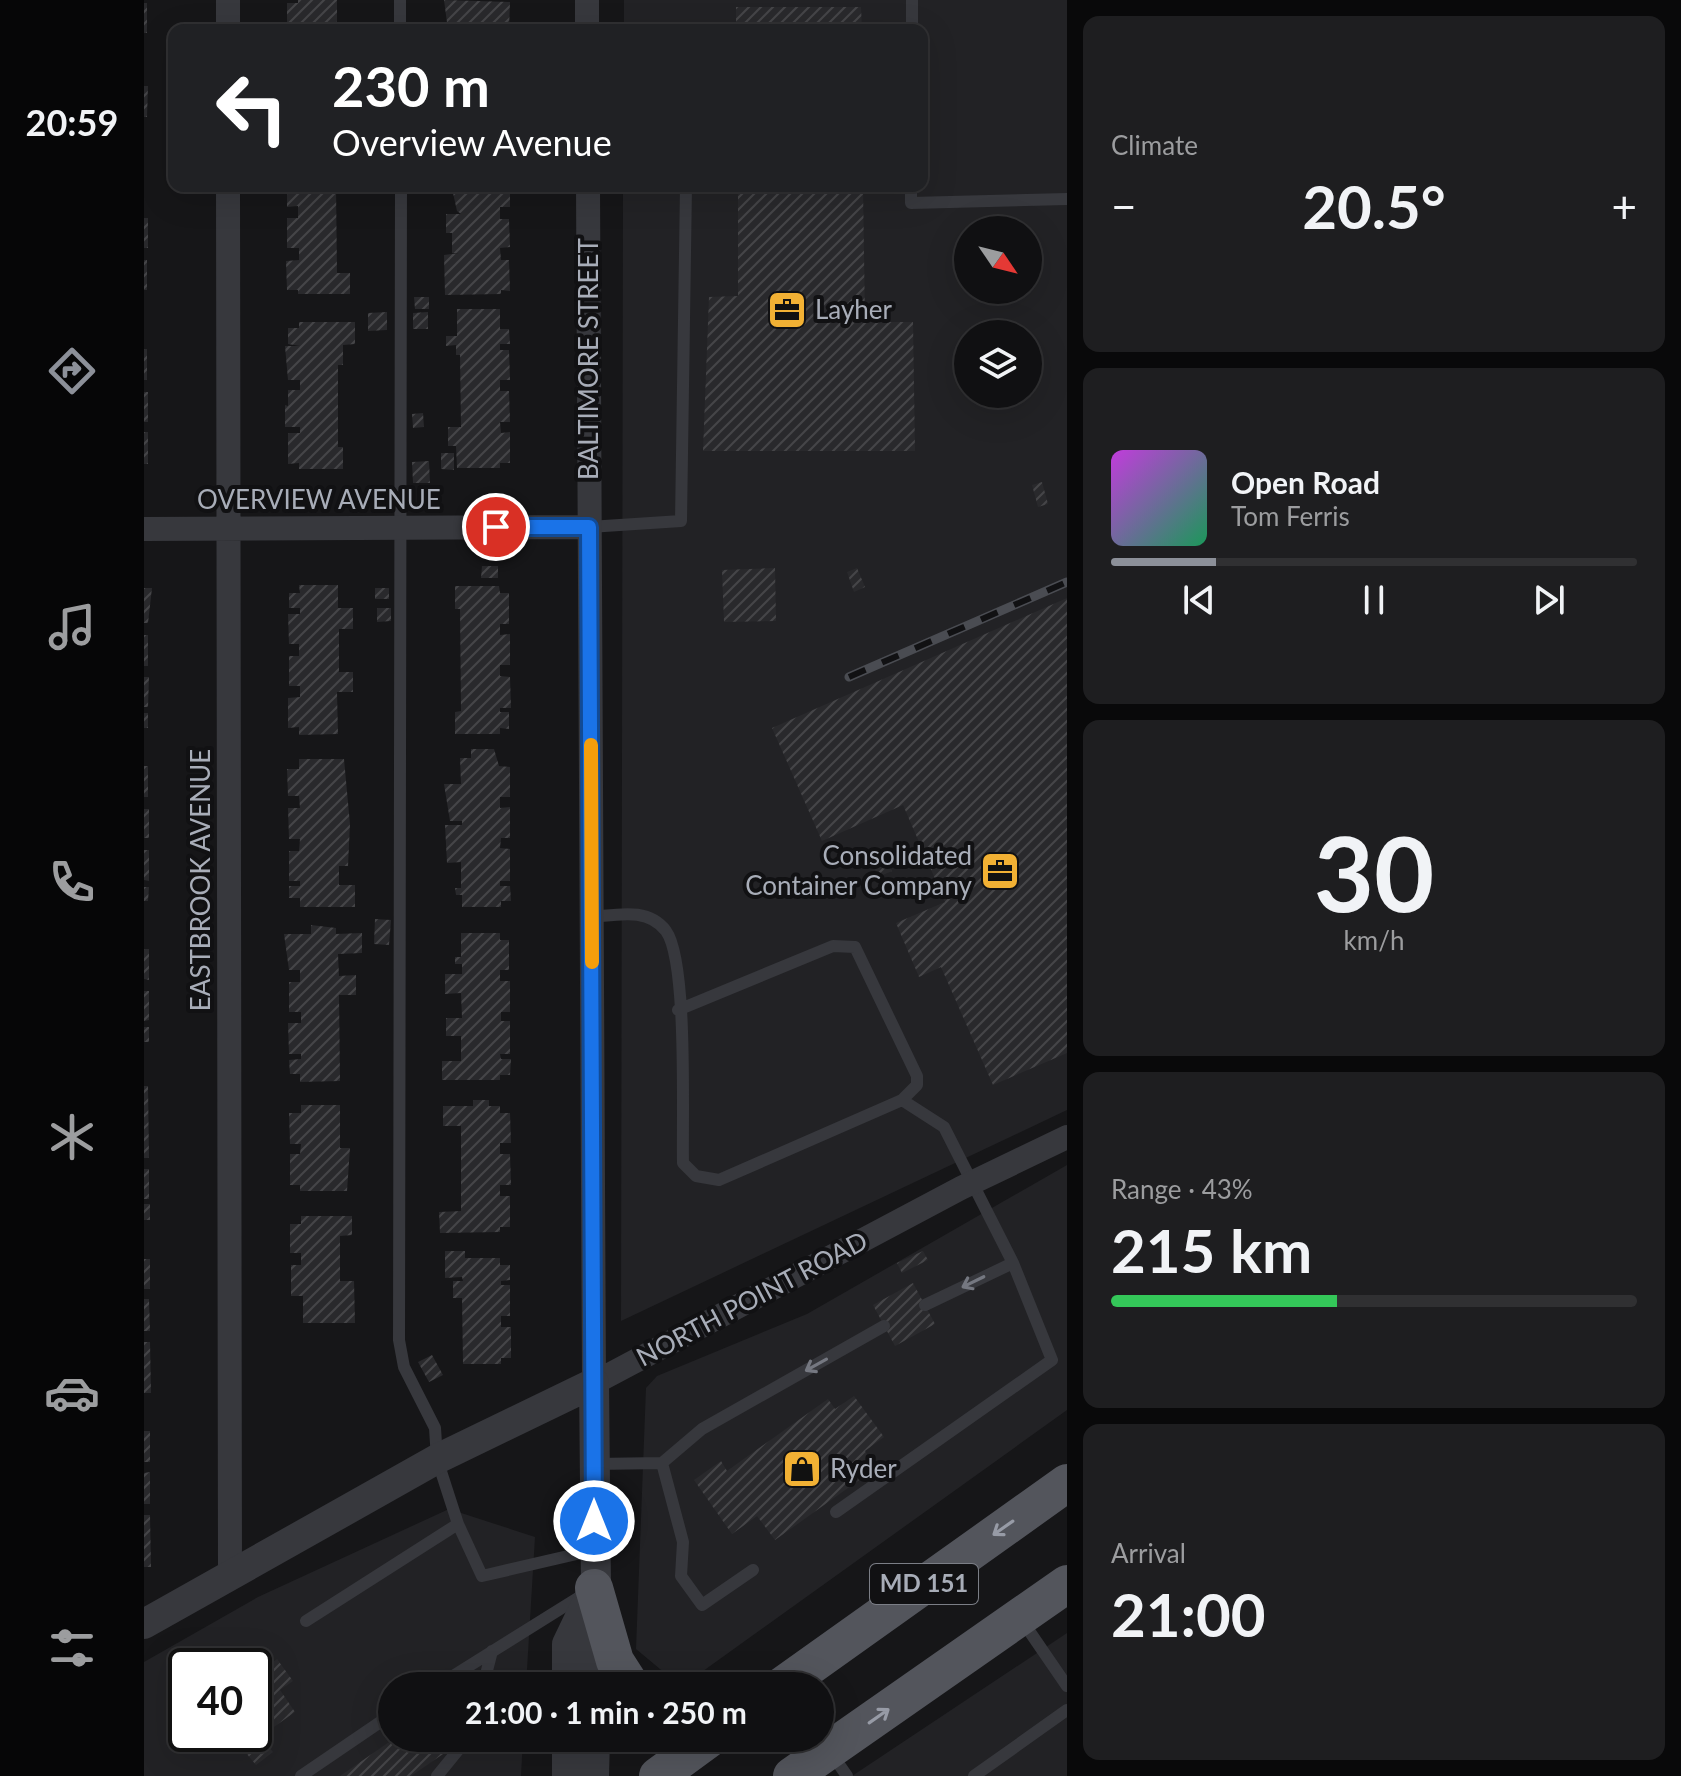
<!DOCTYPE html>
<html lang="en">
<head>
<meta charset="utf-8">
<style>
	:root { --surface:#101012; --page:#1e1e20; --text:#f1f3f6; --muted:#9c9d9f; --line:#303032; --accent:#8c9099 }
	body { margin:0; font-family:Lato,sans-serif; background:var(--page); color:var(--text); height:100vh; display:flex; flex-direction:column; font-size:30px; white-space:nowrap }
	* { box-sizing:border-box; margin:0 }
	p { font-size:26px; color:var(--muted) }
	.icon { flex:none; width:44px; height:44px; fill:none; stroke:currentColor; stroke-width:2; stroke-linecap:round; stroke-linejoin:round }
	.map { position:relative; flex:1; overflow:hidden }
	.side { display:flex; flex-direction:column; gap:16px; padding:16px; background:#09090a; width:614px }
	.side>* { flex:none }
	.guide { position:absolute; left:24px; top:24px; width:760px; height:168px; border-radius:16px; box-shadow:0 8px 32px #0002,0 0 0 2px var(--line); background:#202124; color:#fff; overflow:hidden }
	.needle { width:52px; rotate:125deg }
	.controls { position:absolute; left:810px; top:216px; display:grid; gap:16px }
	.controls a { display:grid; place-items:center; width:88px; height:88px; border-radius:50%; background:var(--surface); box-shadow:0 8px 32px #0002,0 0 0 2px var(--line); font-size:40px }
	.speed { position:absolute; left:24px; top:1648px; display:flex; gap:16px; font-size:40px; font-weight:700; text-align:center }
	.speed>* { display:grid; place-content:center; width:104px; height:104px; border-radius:50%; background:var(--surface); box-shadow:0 8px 32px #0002,0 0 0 2px var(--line); line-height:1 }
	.speed .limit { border:4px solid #111; border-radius:12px; background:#fff; color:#111 }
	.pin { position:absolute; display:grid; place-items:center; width:68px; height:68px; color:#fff; margin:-34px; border:4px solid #fff; border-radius:50%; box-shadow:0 2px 8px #0007 }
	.me { position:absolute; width:88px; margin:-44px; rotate:0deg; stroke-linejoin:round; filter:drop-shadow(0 0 6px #0008) }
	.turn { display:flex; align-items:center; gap:28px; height:168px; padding:0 32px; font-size:36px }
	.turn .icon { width:104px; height:104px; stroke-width:2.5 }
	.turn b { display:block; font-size:56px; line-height:68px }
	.big { font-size:60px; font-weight:700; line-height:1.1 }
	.side .card { flex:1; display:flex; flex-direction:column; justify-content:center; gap:12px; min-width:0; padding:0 28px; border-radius:16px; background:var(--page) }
	.side .dial { align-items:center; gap:0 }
	.dial b { font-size:104px; line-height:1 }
	.song { display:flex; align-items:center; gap:24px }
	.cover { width:96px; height:96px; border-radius:12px; background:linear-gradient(135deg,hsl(290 70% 55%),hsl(150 70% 35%)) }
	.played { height:8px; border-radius:4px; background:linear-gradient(90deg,var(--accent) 20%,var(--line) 20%) }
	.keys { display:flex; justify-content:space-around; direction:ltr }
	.heat { display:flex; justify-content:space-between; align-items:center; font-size:44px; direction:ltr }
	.charge { height:12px; border-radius:6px; background:linear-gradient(90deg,#34c759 43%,var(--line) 0) }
	.trip { position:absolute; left:234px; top:1672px; width:456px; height:80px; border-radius:40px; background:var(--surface); box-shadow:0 8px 32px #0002,0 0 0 2px var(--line); font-weight:700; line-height:80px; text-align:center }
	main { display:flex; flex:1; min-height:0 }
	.tab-bar { display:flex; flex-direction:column; width:144px; justify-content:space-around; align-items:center; background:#060607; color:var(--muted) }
	.tab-bar .icon { width:56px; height:56px }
	.tab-bar .on { color:var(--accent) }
	.tab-bar b { font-size:36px; color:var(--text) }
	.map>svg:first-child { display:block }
	.built { fill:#222225; fill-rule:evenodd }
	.building { fill:url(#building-hatch) }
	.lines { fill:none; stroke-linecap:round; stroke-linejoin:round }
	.service { stroke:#37383d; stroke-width:12 }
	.minor { stroke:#37383d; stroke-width:24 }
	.tertiary { stroke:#37383d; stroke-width:30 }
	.primary { stroke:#53555c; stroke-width:38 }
	.rail-casing { stroke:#4a4c52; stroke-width:9 }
	.rail { stroke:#111113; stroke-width:6; stroke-dasharray:18; stroke-linecap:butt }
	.oneway { stroke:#757881 }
	.oneway2 { stroke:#979ba6 }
	.route-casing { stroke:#114b97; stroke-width:20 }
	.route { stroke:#1a73e8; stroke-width:14 }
	.slow { stroke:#f59e0b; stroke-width:14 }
	.labels { text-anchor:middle; stroke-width:8; stroke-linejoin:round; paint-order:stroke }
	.shield { fill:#111113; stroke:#7b7e86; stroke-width:2 }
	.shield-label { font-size:24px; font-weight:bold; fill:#a8adb8 }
	.poi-label { font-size:26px; fill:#a8adb8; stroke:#111113; text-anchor:start }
	.street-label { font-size:26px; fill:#a8adb8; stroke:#111113 }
</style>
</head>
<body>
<main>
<nav class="tab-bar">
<b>20:59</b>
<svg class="icon on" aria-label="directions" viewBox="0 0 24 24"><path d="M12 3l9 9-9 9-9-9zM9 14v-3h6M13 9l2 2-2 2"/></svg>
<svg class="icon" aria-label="music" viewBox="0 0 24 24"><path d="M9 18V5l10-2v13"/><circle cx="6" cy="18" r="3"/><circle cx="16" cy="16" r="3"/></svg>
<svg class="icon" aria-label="phone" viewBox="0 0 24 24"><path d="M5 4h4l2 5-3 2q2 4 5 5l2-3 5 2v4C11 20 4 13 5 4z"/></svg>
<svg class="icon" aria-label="climate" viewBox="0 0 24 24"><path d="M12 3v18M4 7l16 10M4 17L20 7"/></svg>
<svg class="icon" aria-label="car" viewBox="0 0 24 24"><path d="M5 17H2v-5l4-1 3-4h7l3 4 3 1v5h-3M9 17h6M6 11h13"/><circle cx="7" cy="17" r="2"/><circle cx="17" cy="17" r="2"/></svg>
<svg class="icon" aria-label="filters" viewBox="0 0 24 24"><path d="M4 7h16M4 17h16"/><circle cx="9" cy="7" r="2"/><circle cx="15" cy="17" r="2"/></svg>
</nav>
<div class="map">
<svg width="923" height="1776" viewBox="0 0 923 1776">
	<defs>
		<pattern id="building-hatch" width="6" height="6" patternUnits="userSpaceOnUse" patternTransform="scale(2)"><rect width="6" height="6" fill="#29292c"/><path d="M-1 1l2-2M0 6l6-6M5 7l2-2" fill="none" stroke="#454548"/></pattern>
	</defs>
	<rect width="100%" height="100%" fill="#161618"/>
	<path class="built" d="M480,0H923V1110L477,1321L479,186H778V30H480ZM824,230H884V290H824ZM824,334H884V394H824Z
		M923,1165V1410L548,1679L522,1674L492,1649L502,1388L513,1376L663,1314Z
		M305,1509L391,1537L382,1686H248V1738H379L377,1776H0V1662L114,1597ZM42,1666H110V1734H42Z
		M923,1633V1776H708Z"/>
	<path class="building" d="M154,0H193V30H143V3H154Z
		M300,0L366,2L365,30H304Z
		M0,3H3V33H0Z
		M592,7H717L718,30H592Z
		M219,23H234V30H219Z
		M0,86H4L3,117H0Z
		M143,186H192L193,273H206V294H154V290H143L142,261L155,260V248H143V218H154V206L143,207Z
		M317,186H366V207H356V219H365L366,247L356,248L357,260H365L366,291L357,290V294L301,295L300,255L315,253H308V233H302V214H317L313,211L309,193H317Z
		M594,186H719L721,322H769L771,451H559L565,297L594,296Z
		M0,218H4V248H0Z
		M0,260H3V290H0Z
		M270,297H285V309H271Z
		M313,309H356V329H365L366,344H356V350H365L366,380H356V391H365L366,422H356L357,433L366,432V463H356V468H313L312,446H304V427H317L316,355H312V345L302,346V336H313Z
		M243,312V330L224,331V313Z
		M284,312V329H269V313Z
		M155,322H211V344L199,345V365H194V447H199V469H155V463L144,464V433H156V427H141V405L144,406V390H156V380H144L141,346H156L144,344V328H155Z
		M0,349H3V380H0Z
		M0,392H4V422H0Z
		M279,413L280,427L269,428L268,414Z
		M0,432H4V464H0Z
		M297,453H310V470L297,469Z
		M285,461L286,483H269L268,462Z
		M898,482L904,504L894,507L888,485Z
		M338,566H354V578H337Z
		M631,568L632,621L580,622L578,570Z
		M713,568L721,587L710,592L703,572Z
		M155,585H194V608H209V629H195V672H209V692H193L194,734L155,735V727L144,728V698L156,697V686H145V656H155V644H145L144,614H156V608H145V593H156Z
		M311,586H355L356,593H365V624H356V635L366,634V665H356V676L366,677L367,708H356V712H365V729L356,728V734H311V712L317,711L316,609H311Z
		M0,588H8L4,623H0Z
		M231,588H245V599H231Z
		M923,598V1053L849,1085L797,967L775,977L752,923L801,902L759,805L678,841L628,728Z
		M233,608H247V621L233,622Z
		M0,635H4V666H0Z
		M0,677H5L4,707H0Z
		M0,713H4V728H0Z
		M327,749H350L355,766L366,767V797H356V808L366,807V838H357L356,848L366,849V881H356V886H366L367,901H357V907H318V895H312L311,888H317V862L303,863L301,825H318V821H306L300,784H317L316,758H327Z
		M155,759H200L206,824L204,866H195V885H211V907H156V898H145V886H156V881H145V851H155L156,839H145L144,808H156L155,796H144L143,769H155Z
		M0,766H4V797H0Z
		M0,809H5V838H0Z
		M0,850H5V881L0,880Z
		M742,858L748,871L734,877L729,864Z
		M0,887H5L4,901H0Z
		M231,919L247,920L245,945L230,944Z
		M167,925L192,928V934L218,933V953L194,954L195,976L212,975V995H195L196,1081L156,1082V1074H146L145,1060L157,1059V1054H145L144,1023H157V1012H145V982H156V970H145L140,934H167Z
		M317,933H356V940H365V970H356V981H366V1012H357V1021H366V1054H356L357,1059H367L366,1075H356V1080H298V1061H317V1036H302V1018H318L317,993L301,994V974H318V964H311V957H317Z
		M0,949H5V980L0,979Z
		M0,991H5V1020L0,1021Z
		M0,1027H5V1042H0Z
		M0,1086H4L5,1158H0Z
		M329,1100H345V1106H356V1113H366L367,1143H356V1154H366L367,1185H356V1196H366V1227H356V1232L296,1233L295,1212L317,1211V1126H299V1106H329Z
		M157,1105H196V1148H206L203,1191H156V1185H146V1154H156L157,1144H146L145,1113H157Z
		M0,1169H5V1199H0Z
		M0,1204H6V1220H0Z
		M157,1216H208V1235L196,1236V1281H210L211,1323H159V1296H147V1265H157V1253H146V1224H157Z
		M301,1251H321V1258H356V1265H366V1280L357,1281V1285H366V1316H357V1327H367V1358H357V1364H319L318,1298H309V1281H319L318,1277L301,1278Z
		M779,1251L784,1260L758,1273L753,1263Z
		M0,1259H6V1289H0Z
		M769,1283L791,1324L751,1346L729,1305Z
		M0,1299H5L6,1331H0Z
		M0,1342H6L7,1393H0Z
		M288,1355L299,1375L285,1382L274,1362Z
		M710,1396L740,1437L721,1451L732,1468L631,1540L613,1516L588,1534L550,1480L577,1461L583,1471L684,1399L691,1409Z
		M0,1431H6V1462H0Z
		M6,1472V1504H0V1473Z
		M0,1515H6L7,1567H0Z
		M133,1659L149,1681L136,1690L151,1712L100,1748L94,1738L110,1734V1665L116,1661L121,1668Z
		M251,1738H292L302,1752L267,1776H196Z
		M119,1740L129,1752L112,1765L102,1753Z"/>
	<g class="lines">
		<path class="service" d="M256,0V30
			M768,30V0
			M257,186L255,1340L260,1367L291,1428L293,1459L314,1524L338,1576L450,1550
			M767,186V203L923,199
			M445,527L537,521L542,186
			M448,917C473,915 504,907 522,931C544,961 538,1119 539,1163L552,1176L575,1180L758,1100L800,1127L869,1263L781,1305
			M534,1010L689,946L711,947L773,1076V1085L758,1100
			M518,1463L539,1542L537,1576L558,1605L609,1570
			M451,1464L518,1463L558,1429L740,1326
			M692,1512L908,1360L869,1263
			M877,1619L923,1686
			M162,1621L314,1524
			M293,1686L437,1596
			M339,1686L348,1651
			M687,1753L703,1776
			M157,1776L248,1714
			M293,1776L324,1738
			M830,1776L923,1710"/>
		<path class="minor" d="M84,0V30
			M443,0V30
			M84,186L86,1574
			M444,186L450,1383L817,1188L923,1137
			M0,529L445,527"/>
		<path class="tertiary" d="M0,1624L293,1459L450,1383L453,1686
			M423,1686V1644L449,1590
			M423,1776V1738
			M450,1776L451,1738"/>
		<path class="primary" d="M450,1588L471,1661L487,1686
			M638,1686L923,1483
			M514,1776L566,1738
			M648,1776L923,1584"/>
		<g class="rail-casing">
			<path id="rail" d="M705,677L923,582"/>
		</g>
		<use href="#rail" class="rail"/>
	</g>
	<defs><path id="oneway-shaft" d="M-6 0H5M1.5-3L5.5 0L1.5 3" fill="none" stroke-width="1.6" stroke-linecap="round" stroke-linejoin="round" transform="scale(2)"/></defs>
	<g class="oneway">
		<use href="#oneway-shaft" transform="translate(829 1282) rotate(154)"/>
		<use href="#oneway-shaft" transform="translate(672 1365) rotate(151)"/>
	</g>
	<g class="oneway2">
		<use href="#oneway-shaft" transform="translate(859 1528) rotate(145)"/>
		<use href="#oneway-shaft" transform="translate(735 1716) rotate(-35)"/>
	</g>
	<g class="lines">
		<g class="route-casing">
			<path id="route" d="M352,527H445L450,1521"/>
		</g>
		<use href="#route" class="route"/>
		<path class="slow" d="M447,745L448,962"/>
	</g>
	<defs>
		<g id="office-square" transform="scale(2)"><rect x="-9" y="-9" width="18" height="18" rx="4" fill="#f2b134" stroke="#111113"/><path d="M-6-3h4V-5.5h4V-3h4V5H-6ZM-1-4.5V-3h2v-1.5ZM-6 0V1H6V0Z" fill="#111"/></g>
		<g id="shop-square" transform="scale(2)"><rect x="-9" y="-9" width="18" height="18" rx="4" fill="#f2b134" stroke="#111113"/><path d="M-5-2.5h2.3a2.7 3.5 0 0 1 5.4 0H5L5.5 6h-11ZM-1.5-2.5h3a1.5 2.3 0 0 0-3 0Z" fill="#111"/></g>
	</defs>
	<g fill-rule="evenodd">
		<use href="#office-square" x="643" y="310"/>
		<use href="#office-square" x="856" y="871"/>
		<use href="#shop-square" x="658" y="1469"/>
	</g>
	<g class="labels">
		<rect class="shield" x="726" y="1564" width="108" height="40" rx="6"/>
		<g class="shield-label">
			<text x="780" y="1592">MD 151</text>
		</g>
		<g class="poi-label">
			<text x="671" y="319">Layher</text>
			<text x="828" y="865" text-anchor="end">Consolidated<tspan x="828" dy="30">Container Company</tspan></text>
			<text x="686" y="1478">Ryder</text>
		</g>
		<g class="street-label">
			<text transform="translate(445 359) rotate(-90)" y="9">BALTIMORE STREET</text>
			<text x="175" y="509">OVERVIEW AVENUE</text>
			<text transform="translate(57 880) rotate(-90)" y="9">EASTBROOK AVENUE</text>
			<text transform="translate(608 1299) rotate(-28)" y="9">NORTH POINT ROAD</text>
		</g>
	</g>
</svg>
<div class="controls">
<a><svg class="needle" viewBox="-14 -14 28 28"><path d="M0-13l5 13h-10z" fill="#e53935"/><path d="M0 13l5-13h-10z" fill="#9c9d9f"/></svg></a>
<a><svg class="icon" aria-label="layers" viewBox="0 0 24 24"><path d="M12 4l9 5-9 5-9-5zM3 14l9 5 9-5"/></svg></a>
</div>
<div class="speed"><div class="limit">40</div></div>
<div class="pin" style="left:352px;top:527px;background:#d93025"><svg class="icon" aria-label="arrive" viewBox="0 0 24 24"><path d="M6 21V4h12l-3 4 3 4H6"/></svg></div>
<svg class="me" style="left:450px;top:1521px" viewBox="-20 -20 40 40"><circle r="17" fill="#1a73e8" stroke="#fff" stroke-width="3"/><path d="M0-11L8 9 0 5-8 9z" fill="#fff"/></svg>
<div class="trip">21:00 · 1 min · 250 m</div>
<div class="guide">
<div class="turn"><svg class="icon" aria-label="left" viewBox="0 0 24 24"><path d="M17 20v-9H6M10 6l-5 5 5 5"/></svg><div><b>230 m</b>Overview Avenue</div></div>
</div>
</div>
<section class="side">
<div class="card"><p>Climate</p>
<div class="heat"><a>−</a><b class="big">20.5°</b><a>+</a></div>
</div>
<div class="card">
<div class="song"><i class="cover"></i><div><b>Open Road</b><p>Tom Ferris</p></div></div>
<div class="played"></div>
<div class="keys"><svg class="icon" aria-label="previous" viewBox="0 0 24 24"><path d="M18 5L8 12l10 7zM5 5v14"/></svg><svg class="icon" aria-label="pause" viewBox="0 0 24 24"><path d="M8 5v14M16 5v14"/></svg><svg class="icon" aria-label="next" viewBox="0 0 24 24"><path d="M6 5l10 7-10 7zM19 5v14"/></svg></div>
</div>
<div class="card dial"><b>30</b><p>km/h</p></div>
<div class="card"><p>Range · 43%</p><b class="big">215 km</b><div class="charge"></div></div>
<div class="card"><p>Arrival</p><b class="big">21:00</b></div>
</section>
</main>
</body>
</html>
